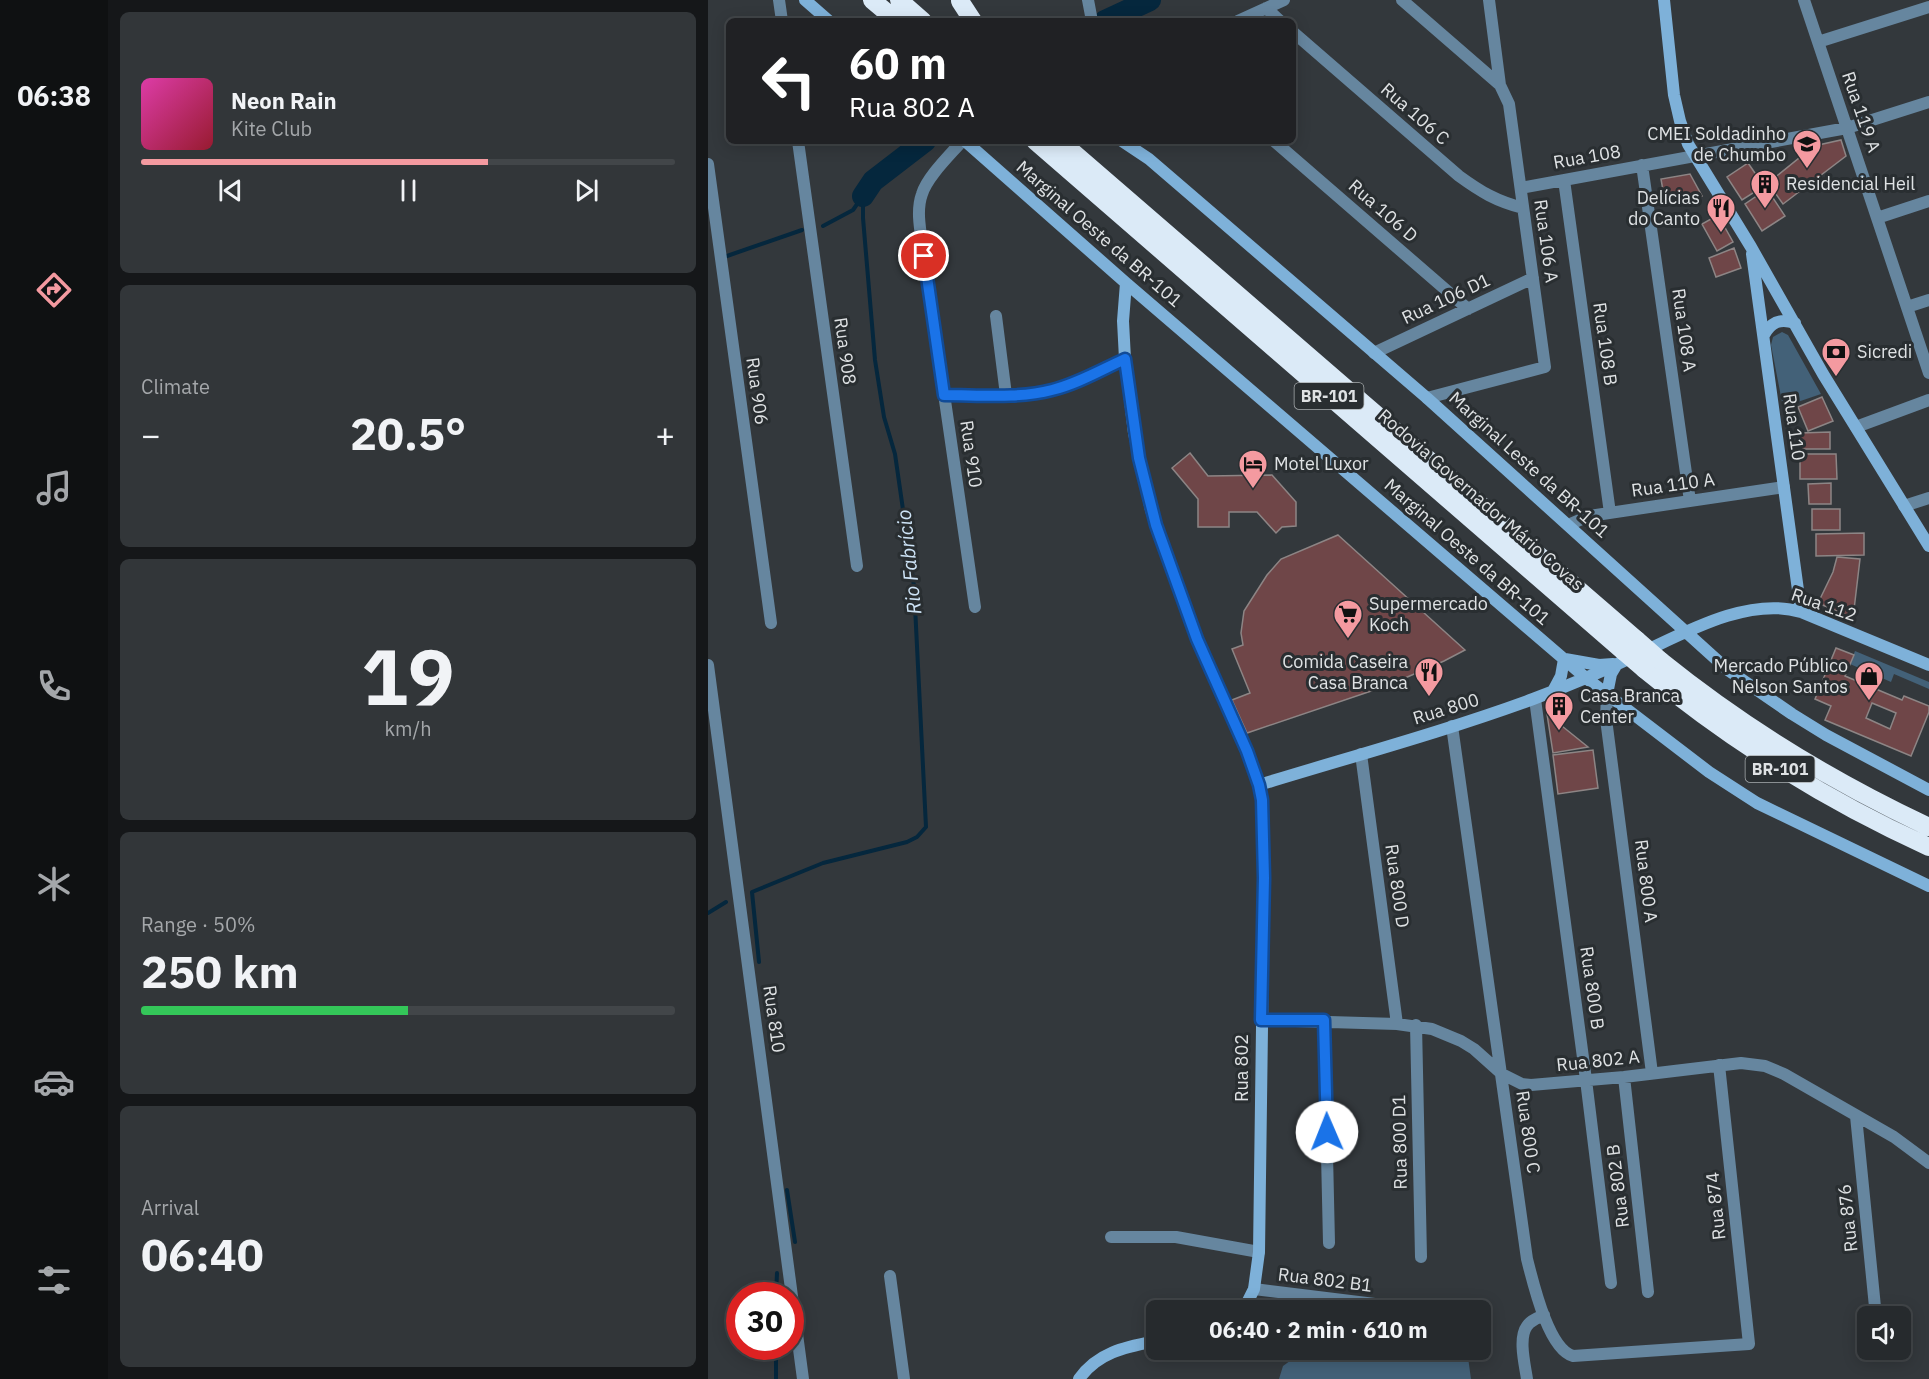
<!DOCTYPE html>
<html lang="en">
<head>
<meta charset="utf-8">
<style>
	:root { --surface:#262a2d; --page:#323639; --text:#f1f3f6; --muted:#a4a7aa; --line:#424649; --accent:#f49aa0 }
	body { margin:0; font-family:"IBM Plex Sans",sans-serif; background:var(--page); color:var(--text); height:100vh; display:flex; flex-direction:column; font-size:22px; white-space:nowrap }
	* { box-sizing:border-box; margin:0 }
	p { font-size:20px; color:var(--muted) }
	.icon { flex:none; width:33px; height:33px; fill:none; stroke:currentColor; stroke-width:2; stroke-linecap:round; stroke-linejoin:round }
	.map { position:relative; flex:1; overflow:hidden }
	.side { display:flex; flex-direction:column; gap:12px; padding:12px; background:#151719; width:600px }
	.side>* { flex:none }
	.guide { position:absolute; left:18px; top:18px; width:570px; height:126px; border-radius:9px; box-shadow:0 3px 15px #0003,0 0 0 2px var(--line); background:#202124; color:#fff; overflow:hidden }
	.controls { position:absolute; left:1149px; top:1306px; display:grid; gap:12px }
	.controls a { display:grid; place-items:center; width:54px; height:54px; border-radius:9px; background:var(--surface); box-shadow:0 3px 15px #0003,0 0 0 2px var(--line); font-size:30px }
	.speed { position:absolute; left:18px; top:1282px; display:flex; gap:12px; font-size:30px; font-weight:700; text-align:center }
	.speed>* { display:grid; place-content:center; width:78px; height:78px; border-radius:50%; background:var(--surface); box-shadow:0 3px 15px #0003,0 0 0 2px var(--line); line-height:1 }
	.speed .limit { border:9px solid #d22; background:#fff; color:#111 }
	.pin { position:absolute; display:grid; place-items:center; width:51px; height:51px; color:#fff; margin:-26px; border:3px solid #fff; border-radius:50%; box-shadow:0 2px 6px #0007 }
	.me { position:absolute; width:66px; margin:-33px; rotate:359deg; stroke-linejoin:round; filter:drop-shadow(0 0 4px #0008) }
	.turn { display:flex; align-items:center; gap:21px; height:126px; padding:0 24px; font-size:27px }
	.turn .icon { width:78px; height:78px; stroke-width:2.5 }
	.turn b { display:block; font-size:42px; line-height:51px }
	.big { font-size:45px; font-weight:700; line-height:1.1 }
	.side .widget { flex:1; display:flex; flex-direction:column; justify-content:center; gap:9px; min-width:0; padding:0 21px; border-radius:9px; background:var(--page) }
	.side .dial { align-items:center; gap:0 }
	.dial b { font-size:78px; line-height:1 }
	.song { display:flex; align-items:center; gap:18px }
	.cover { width:72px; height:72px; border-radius:9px; background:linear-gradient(135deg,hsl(320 70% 55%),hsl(350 70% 35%)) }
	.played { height:6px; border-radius:3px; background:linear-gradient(90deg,var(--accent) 65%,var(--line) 65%) }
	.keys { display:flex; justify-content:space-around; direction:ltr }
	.heat { display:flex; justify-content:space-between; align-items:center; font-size:33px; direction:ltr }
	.charge { height:9px; border-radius:4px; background:linear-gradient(90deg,#34c759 50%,var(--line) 0) }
	.trip { position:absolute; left:438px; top:1300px; width:345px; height:60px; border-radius:9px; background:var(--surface); box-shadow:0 3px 15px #0003,0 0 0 2px var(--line); font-weight:700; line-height:60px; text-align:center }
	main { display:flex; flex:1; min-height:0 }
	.menu { display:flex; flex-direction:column; width:108px; justify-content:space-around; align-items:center; background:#0f1112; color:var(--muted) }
	.menu .icon { width:42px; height:42px }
	.menu .active { color:var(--accent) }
	.menu b { font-size:27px; color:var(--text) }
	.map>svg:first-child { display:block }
	.green { fill:#436178 }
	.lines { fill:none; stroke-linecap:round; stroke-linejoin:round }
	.stream { stroke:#05273d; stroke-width:4 }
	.river { stroke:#05273d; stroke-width:22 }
	.building { fill:#6f4648; stroke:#8d8585; stroke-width:1.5; fill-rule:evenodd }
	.minor { stroke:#66869f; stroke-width:12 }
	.secondary { stroke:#7eb1d9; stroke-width:12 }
	.motorway { stroke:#dbeaf7; stroke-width:18 }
	.motorway-bridge { stroke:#dbeaf7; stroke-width:18 }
	.route-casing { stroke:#114b97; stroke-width:15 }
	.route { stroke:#1a73e8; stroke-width:10 }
	.labels { text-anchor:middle; stroke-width:6; stroke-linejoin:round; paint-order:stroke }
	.shield { fill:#292e31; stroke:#a8acae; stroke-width:1.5 }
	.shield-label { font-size:16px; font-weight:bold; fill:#dfe2e4 }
	.street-label { font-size:18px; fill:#dfe2e4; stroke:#292e31 }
	.poi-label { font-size:18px; fill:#dfe2e4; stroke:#292e31; text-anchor:start }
	.water-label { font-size:20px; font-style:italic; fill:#cee4f7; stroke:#292e31 }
</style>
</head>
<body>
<main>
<nav class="menu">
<b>06:38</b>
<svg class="icon active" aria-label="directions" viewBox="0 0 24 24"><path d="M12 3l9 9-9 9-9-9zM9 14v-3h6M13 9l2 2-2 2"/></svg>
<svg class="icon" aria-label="music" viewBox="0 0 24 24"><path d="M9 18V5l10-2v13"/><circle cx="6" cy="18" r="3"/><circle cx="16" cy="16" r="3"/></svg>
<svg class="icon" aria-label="phone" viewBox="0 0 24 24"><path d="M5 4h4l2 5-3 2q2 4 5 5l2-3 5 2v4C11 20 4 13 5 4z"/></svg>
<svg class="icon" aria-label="climate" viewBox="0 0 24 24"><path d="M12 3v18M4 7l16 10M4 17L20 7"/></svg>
<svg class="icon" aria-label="car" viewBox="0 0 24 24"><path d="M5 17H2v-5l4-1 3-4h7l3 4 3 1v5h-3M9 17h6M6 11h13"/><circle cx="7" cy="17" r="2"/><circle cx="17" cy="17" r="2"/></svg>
<svg class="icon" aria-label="filters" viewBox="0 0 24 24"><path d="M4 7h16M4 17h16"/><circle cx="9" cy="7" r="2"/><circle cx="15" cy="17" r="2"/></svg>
</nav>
<section class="side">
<div class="widget">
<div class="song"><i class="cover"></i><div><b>Neon Rain</b><p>Kite Club</p></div></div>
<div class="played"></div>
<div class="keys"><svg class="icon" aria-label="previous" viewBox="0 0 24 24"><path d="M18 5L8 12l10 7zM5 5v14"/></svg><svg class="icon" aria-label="pause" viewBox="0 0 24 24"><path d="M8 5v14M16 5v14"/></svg><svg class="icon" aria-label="next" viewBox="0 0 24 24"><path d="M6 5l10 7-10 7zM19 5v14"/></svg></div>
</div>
<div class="widget"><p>Climate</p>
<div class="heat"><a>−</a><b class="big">20.5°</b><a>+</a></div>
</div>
<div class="widget dial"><b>19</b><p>km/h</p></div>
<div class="widget"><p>Range · 50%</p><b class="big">250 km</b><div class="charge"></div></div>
<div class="widget"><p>Arrival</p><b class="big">06:40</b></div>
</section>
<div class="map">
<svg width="1221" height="1379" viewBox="0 0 1221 1379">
	<rect width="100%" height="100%" fill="#33383c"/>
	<path class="green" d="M1074,332L1080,335L1113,394L1075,407L1063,345L1065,337Z
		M1147,651L1221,682V689L1186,674L1183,682L1142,664Z
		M597,1350H759L763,1379H571L575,1366Z"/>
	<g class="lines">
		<path class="stream" d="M115,226L145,210L154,197
			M19,256L94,230
			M0,913L18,902
			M51,962L44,892L115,863L199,842L209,837L218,827L206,586L187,454L176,417L167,360L155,218V196
			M79,1190L87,1242
			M68,1296L69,1273
			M68,1379V1347"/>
		<path class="river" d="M397,21L442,0
			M155,196L165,181L217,141"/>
	</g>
	<path class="building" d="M1133,140L1138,156L1075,204L1060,183L1106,146Z
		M1040,163L1056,186L1034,200L1019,177Z
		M982,174L994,196L957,202L953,179Z
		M1059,189L1077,216L1054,231L1037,204Z
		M1010,215L1025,242L1009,251L994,224Z
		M1026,248L1033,268L1008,277L1001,258Z
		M1114,397L1125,421L1100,431L1090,407Z
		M1122,432V449H1093L1092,433Z
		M482,453L500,476L564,475L588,502V526L574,527L568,533L549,512H521V527H490V499L464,468Z
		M1092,454H1128L1129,479H1092Z
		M1123,483V504H1101L1100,484Z
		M1104,509H1132V530H1104Z
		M1156,533V555L1108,556V534Z
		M630,535L757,650L736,661L681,685L539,733L524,700L542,693L524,649L535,645L533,633L536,611L559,575L573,559Z
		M1129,557L1152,559L1145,618L1110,603L1125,572Z
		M1128,648L1146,655L1137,676L1194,700L1196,696L1221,706V712L1203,756L1117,720L1123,706L1107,699ZM1164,703L1188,713L1182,729L1158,718Z
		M839,714L880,747L845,753Z
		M885,750L890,788L850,794L845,755Z"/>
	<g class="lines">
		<path class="minor" d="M71,0L74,21
			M380,0L384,21
			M694,0L792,85
			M1096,0L1221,373
			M558,8L572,21
			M530,21L576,0
			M585,32L751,176C773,192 788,201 815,208
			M1110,42L1221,7
			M90,141L149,566
			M254,141C242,155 219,177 214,194C207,213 214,237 216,256L267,607
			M566,141L760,309
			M0,164L63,623
			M934,165L982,501
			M856,180L902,513
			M813,188L1139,128L1221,102
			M1169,218L1221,201
			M1199,307L1221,300
			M288,316L298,395
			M666,353L825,278
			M236,395C271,395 310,399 344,390C369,384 393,370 417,359
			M719,398L837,367L801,104L792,85L781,0
			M1148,427L1221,400
			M1196,506L1221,498
			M860,525L881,516L1076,487
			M0,665L95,1379
			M899,694L898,719L944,1073
			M827,699L878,1080L903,1283
			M744,726L819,1259C825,1282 840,1349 865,1356L1041,1344L1011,1065
			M653,754L689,1024
			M553,1020L689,1024L724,1029L753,1041L766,1049L794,1074L814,1084L823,1085L916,1077L1033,1063L1057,1066L1076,1074L1186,1137L1221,1163
			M616,1020L621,1243
			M708,1025L713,1257
			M916,1077L940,1292
			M1148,1116L1168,1317
			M403,1237H468L551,1252
			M182,1276L196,1379
			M546,1289L683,1306
			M819,1379C817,1365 810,1338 819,1326C823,1320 830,1318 836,1315"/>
		<path class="secondary" d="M97,0L121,21
			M956,0L966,95L972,121L980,144L1043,247L1115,374L1221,546
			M257,141L418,283L878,678L1001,772L1049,803L1221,886
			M414,141L441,159L719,398L1020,670L1084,714L1118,735L1221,790
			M1044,254L1093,612
			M418,283L415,321L417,359L426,433L443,510L489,639L546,769L554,800L556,878L551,1252L546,1289L535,1311
			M1056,335C1063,322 1072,318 1087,323
			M857,659L891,665L905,664
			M845,691L853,676L856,659
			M899,694L903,674L909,664
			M551,785C642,757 735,732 825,699C860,686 895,671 929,655C976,633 1040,596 1093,612L1221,665
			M371,1379C390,1352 418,1347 448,1341"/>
		<path class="motorway" d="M164,0L189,21
			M191,0L215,21
			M252,1L265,21
			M327,141L915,651
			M352,141L929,640
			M953,661C1036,728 1125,782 1221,827
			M936,669C1025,742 1117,800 1221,847"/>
		<path class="motorway-bridge" d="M929,640L953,661
			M915,651L936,669"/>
	</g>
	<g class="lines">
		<g class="route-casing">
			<path id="route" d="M216,256L236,395C271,395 310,399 344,390C369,384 393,370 417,359L431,458L448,525L489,639L539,751L551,785L554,800L556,878L553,1020H616L619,1132"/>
		</g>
		<use href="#route" class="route"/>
	</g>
	<defs>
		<g id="school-pin" transform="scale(1.5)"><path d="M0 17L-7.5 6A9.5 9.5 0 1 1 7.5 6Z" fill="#f49aa0" stroke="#292e31"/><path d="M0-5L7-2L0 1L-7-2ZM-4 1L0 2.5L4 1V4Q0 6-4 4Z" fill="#111"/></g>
		<g id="building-pin" transform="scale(1.5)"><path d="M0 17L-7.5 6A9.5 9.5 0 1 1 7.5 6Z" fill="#f49aa0" stroke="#292e31"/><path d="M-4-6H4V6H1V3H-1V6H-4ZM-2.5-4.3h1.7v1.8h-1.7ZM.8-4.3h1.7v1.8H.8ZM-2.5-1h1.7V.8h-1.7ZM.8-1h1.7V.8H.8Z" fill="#111"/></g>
		<g id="restaurant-pin" transform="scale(1.5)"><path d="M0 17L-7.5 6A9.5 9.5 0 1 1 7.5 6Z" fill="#f49aa0" stroke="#292e31"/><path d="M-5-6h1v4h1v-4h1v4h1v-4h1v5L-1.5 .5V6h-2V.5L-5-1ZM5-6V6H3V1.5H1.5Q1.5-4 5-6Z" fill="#111"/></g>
		<g id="bank-pin" transform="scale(1.5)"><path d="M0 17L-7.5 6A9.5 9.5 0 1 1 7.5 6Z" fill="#f49aa0" stroke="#292e31"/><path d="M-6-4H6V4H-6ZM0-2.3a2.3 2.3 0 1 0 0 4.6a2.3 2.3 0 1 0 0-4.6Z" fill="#111"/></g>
		<g id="hotel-pin" transform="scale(1.5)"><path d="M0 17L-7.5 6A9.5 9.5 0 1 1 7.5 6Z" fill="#f49aa0" stroke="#292e31"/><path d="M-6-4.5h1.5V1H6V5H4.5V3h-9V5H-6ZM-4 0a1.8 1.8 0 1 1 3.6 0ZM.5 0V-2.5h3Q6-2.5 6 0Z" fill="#111"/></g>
		<g id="supermarket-pin" transform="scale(1.5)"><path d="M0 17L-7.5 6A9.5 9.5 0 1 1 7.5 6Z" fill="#f49aa0" stroke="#292e31"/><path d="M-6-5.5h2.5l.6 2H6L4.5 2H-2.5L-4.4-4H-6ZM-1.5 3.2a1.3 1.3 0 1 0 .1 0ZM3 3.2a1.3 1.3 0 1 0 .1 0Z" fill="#111"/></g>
		<g id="shop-pin" transform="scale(1.5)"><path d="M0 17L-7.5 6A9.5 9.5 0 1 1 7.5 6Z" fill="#f49aa0" stroke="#292e31"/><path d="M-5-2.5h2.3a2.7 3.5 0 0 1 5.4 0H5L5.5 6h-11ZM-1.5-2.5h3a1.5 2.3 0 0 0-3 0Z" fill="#111"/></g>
	</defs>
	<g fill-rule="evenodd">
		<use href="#school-pin" x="1099" y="144"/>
		<use href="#building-pin" x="1057" y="184"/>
		<use href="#restaurant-pin" x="1013" y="208"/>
		<use href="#bank-pin" x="1128" y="352"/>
		<use href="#hotel-pin" x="545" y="464"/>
		<use href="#supermarket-pin" x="640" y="614"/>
		<use href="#restaurant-pin" x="721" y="672"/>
		<use href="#shop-pin" x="1161" y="676"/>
		<use href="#building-pin" x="851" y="706"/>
	</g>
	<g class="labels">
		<g class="shield">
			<rect x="586.5" y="383" width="69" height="26" rx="4.5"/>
			<rect x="1037.5" y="756" width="69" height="26" rx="4.5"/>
		</g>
		<g class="shield-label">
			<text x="621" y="402">BR-101</text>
			<text x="1072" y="775">BR-101</text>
		</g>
		<g class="street-label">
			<text transform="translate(1153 112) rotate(71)" y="6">Rua 119 A</text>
			<text transform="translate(707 114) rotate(41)" y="6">Rua 106 C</text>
			<text transform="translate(879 157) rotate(-10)" y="6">Rua 108</text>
			<text transform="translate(675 211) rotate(41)" y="6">Rua 106 D</text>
			<text transform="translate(391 234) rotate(41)" y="6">Marginal Oeste da BR-101</text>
			<text transform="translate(838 241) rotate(82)" y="6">Rua 106 A</text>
			<text transform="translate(738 299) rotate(-25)" y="6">Rua 106 D1</text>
			<text transform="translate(976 330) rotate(82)" y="6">Rua 108 A</text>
			<text transform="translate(897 344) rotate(82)" y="6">Rua 108 B</text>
			<text transform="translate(137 351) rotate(82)" y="6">Rua 908</text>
			<text transform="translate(49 391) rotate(82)" y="6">Rua 906</text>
			<text transform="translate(1086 427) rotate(82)" y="6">Rua 110</text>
			<text transform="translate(263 454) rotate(82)" y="6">Rua 910</text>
			<text transform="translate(821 465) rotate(42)" y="6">Marginal Leste da BR-101</text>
			<text transform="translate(965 485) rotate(-8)" y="6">Rua 110 A</text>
			<text transform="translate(773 500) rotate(41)" y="6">Rodovia Governador Mário Covas</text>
			<text transform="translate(759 552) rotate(41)" y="6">Marginal Oeste da BR-101</text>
			<text transform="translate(1116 605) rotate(19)" y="6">Rua 112</text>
			<text transform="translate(738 709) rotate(-17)" y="6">Rua 800</text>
			<text transform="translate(938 881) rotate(83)" y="6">Rua 800 A</text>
			<text transform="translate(689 886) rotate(82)" y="6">Rua 800 D</text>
			<text transform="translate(884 988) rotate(82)" y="6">Rua 800 B</text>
			<text transform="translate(66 1019) rotate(82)" y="6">Rua 810</text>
			<text transform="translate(890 1061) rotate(-6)" y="6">Rua 802 A</text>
			<text transform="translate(534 1068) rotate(-90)" y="6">Rua 802</text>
			<text transform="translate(820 1132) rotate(82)" y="6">Rua 800 C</text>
			<text transform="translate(692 1142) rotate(-91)" y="6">Rua 800 D1</text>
			<text transform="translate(910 1186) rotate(-97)" y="6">Rua 802 B</text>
			<text transform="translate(1008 1206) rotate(-96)" y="6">Rua 874</text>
			<text transform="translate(1140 1218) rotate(-96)" y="6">Rua 876</text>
			<text transform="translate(617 1280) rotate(7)" y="6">Rua 802 B1</text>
		</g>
		<g class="poi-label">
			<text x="1078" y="140" text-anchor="end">CMEI Soldadinho<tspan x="1078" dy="21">de Chumbo</tspan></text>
			<text x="1078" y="190">Residencial Heil</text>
			<text x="992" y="204" text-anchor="end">Delícias<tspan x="992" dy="21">do Canto</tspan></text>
			<text x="1149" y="358">Sicredi</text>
			<text x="566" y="470">Motel Luxor</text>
			<text x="661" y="610">Supermercado<tspan x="661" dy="21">Koch</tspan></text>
			<text x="700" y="668" text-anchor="end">Comida Caseira<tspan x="700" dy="21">Casa Branca</tspan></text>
			<text x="1140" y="672" text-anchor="end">Mercado Público<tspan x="1140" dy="21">Nelson Santos</tspan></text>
			<text x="872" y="702">Casa Branca<tspan x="872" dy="21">Center</tspan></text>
		</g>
		<g class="water-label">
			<text transform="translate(201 562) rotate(-96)" y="7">Rio Fabrício</text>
		</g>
	</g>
</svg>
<div class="controls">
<a><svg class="icon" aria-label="sound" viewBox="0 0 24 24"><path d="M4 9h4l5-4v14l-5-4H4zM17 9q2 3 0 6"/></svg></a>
</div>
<div class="speed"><div class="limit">30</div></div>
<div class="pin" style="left:216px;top:256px;background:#d93025"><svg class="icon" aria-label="arrive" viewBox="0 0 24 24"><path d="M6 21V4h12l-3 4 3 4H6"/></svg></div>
<svg class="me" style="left:619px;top:1132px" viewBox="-20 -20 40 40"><circle r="19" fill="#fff"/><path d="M0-13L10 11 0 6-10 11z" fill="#1a73e8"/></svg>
<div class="trip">06:40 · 2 min · 610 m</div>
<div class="guide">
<div class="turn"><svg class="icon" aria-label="left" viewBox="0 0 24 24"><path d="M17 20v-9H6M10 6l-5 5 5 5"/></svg><div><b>60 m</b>Rua 802 A</div></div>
</div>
</div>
</main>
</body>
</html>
